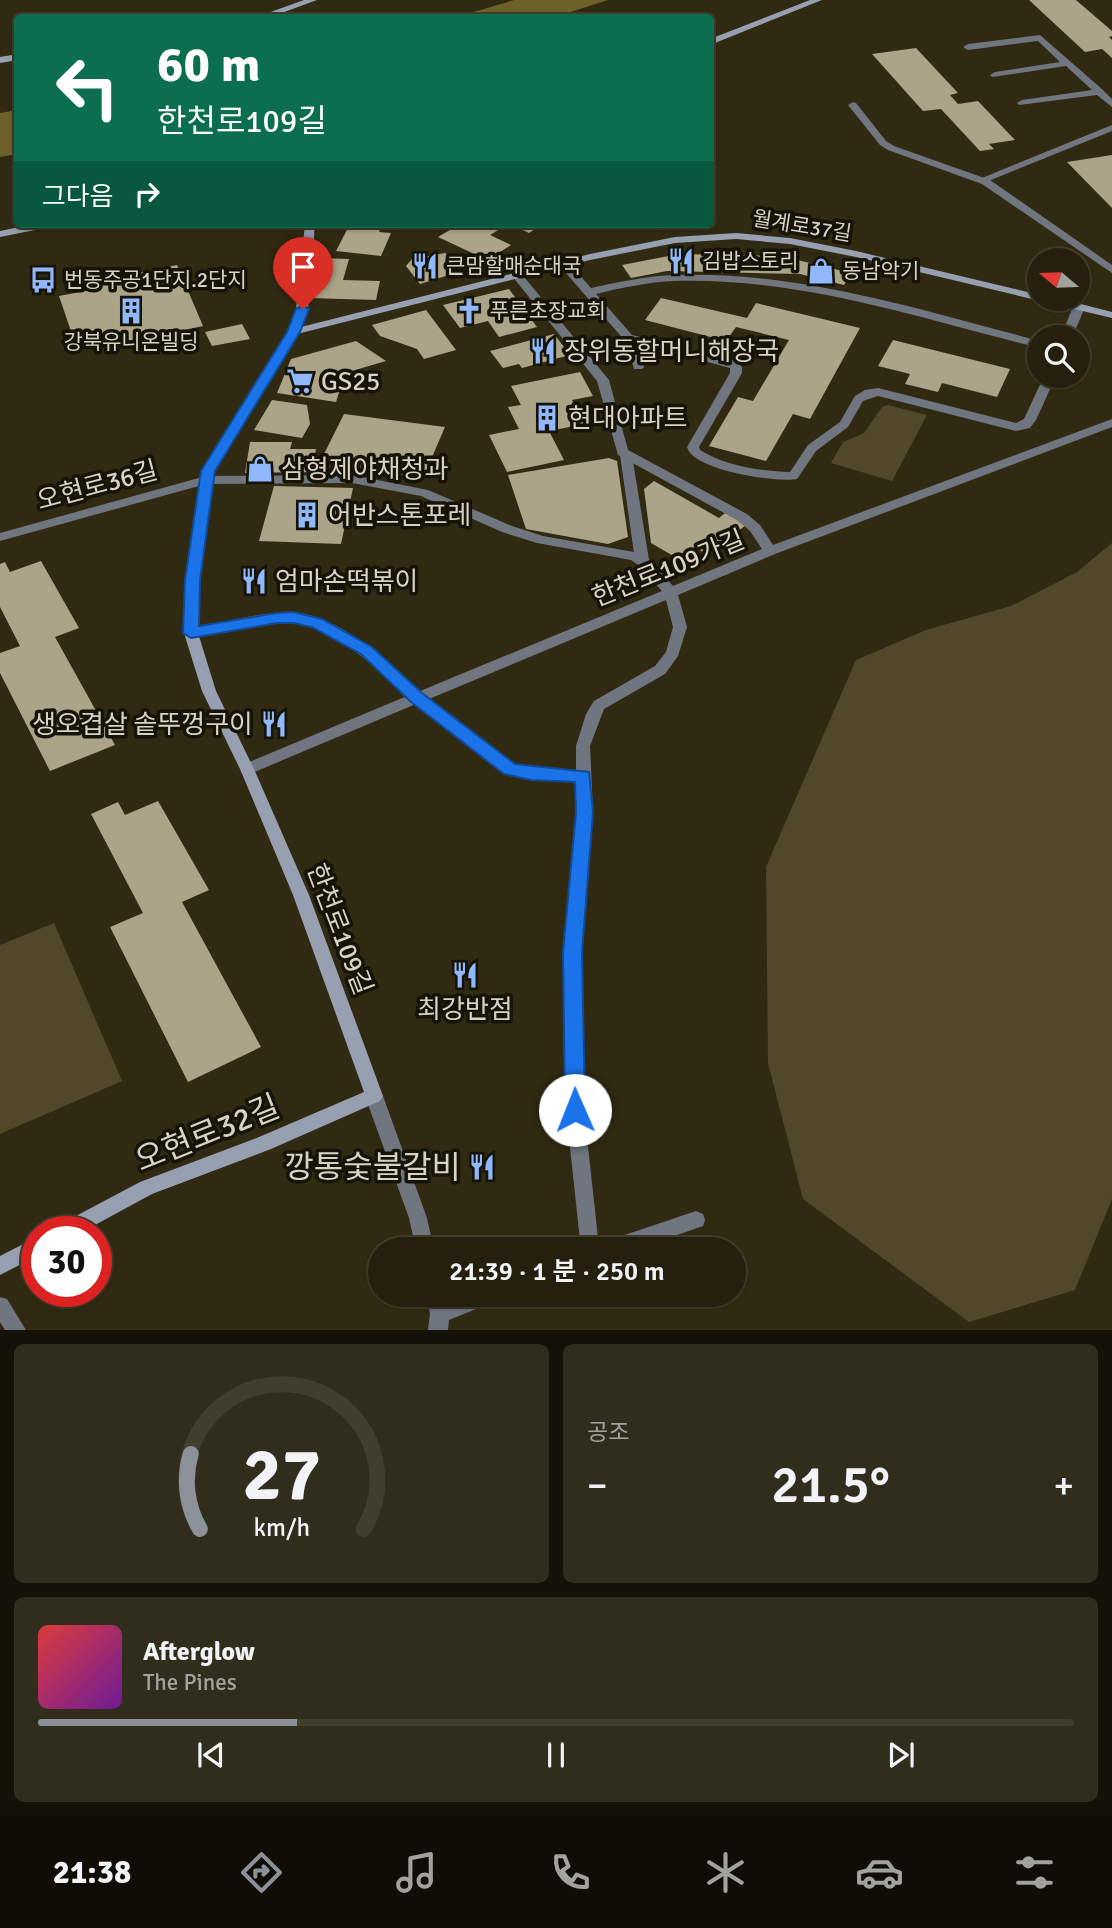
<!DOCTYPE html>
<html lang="ko">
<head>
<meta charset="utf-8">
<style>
	:root { --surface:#25200e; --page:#312d1c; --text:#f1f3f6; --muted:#a3a39e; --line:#423e2e; --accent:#8c9099 }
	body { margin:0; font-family:Signika,"Noto Sans KR",sans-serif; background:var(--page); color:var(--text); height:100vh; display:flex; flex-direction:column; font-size:26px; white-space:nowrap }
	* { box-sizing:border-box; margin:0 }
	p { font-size:23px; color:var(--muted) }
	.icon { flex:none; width:38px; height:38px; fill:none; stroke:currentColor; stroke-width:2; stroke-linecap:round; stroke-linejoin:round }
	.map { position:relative; height:1330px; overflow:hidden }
	.details { display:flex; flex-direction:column; gap:14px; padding:14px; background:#141208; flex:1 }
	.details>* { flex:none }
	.banner { position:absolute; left:14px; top:14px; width:700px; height:214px; border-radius:7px; box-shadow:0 2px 5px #0004,0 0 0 2px var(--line); background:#0b6e4f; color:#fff; overflow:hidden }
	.needle { width:46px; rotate:289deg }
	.tools { position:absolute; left:1027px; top:248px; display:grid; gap:14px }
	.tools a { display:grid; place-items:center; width:63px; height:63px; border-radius:50%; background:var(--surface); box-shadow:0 2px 5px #0004,0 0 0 2px var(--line); font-size:35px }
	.speed { position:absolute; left:21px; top:1216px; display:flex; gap:14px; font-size:35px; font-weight:700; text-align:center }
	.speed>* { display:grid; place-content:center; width:91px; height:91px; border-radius:50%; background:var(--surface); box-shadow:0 2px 5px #0004,0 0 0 2px var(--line); line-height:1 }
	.speed .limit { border:10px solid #d22; background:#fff; color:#111 }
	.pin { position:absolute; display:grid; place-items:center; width:60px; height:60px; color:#fff; margin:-72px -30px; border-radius:50% 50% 50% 0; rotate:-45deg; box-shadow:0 0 7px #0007 }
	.pin .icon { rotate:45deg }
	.me { position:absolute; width:77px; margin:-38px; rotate:359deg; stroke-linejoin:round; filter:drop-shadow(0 0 5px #0008) }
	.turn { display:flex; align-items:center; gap:24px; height:147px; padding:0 28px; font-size:32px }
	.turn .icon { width:91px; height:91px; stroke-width:2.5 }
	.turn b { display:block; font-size:49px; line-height:60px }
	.then { display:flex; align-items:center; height:66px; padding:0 28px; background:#0003; gap:14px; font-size:26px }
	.big { font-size:52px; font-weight:600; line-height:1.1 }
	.details .card { flex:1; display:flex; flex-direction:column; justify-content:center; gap:10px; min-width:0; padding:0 24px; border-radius:10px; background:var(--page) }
	.details .dial { align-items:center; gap:0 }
	.dial svg { height:182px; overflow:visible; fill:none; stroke:var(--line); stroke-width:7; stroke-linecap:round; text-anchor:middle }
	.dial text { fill:var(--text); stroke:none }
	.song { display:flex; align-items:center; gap:21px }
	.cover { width:84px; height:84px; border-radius:10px; background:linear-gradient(135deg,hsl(0 70% 55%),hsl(280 70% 35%)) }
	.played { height:7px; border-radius:4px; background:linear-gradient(90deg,var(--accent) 25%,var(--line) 25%) }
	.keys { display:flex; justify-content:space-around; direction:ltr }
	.heat { display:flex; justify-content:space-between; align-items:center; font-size:38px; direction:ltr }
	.details .tiles { flex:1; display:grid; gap:14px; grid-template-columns:1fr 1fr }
	.card:last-child { grid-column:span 2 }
	.trip { position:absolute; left:368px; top:1237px; width:378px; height:70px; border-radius:35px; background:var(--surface); box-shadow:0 2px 5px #0004,0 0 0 2px var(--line); font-weight:600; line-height:70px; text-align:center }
	.menu { display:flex; height:112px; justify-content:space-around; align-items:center; background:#0f0d06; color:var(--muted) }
	.menu .icon { width:49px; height:49px }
	.menu .selected { color:var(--accent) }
	.menu b { font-size:32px; color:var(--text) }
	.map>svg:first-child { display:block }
	.green { fill:#504828 }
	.water { fill:#6e6029 }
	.building { fill:#aba488 }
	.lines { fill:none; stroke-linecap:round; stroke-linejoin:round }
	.lane { fill:#6f7680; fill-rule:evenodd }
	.street { fill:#6f7680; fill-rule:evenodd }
	.secondary { fill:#96a0b1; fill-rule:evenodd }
	.route { fill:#1a73e8; stroke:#114b97; stroke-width:2 }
	.labels { text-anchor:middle; stroke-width:7; stroke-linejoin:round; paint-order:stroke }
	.far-street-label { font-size:21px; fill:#d6d3c4; stroke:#161309 }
	.far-poi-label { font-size:21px; fill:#d6d3c4; stroke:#161309; text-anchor:start }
	.poi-label { font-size:26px; fill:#d6d3c4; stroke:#161309; text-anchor:start }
	.street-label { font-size:26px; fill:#d6d3c4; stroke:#161309 }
	.near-street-label { font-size:32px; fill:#d6d3c4; stroke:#161309 }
	.near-poi-label { font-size:32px; fill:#d6d3c4; stroke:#161309; text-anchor:end }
</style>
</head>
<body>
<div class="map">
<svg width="1112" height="1330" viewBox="0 0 1112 1330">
	<rect width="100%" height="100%" fill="#312a12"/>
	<path class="green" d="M888,405L927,415L892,481L831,463L843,442L864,433L882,407Z
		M1112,543V1199L1075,1290L969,1322L803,1199L768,1063L766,867L856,660L926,630L1011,606L1077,572Z
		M54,923L122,1081L0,1134V945Z"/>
	<path class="water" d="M514,0H608L555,17H457Z
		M17,110V154L0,157V113Z"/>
	<path class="building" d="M1029,0H1076L1112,31V36L1109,37L1112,40V58L1102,49L1085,52Z
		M916,48L958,93L950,95L958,104L978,101L1015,140L989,144L994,149L980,151L941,109L923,111L872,54Z
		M1112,155V208L1067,162Z
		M350,224H383L379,232L391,233L381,256L336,251Z
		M460,224H508L490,235L511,245L487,260L438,237Z
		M510,224H543L529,233Z
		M445,253L471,268L420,284L406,266L412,259Z
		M679,254L781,256L851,273L844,285L800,274L667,271L631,278L622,265Z
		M320,258L349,259L343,280L380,281L376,300L309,298Z
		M177,265L203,326L114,345L111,336L75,343L59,296L91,290L89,283Z
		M509,289L537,327L499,337L488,321L460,328L443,305Z
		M661,298L747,318L756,303L860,328L810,419L793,414L766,461L709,446L738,397L753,401L789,340L736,327L726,341L645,320Z
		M426,310L456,350L424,359L417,349L380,336L372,325Z
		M242,324L250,339L212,346L205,332Z
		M554,334L570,355L522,368L519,364L503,368L490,351Z
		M893,340L1010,369L997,397L942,383L938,392L905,384L910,374L878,366Z
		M356,341L386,361L345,373L336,402L277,393L291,359Z
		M580,372L593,396L572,400L585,424L549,431L564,460L507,472L489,435L519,429L508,407L521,405L511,386Z
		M272,400L307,405L310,424L302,438L254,430Z
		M344,414L445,427L423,478L338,466L341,461L322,458Z
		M250,442H292L290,449H316L312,472L245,473Z
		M609,458L617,461L628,537L608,544L526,529L508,475Z
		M654,481L719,518L725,513L746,525L708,555L698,549L682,561L651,543L644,489Z
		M274,486L353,488L341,544L259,541Z
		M41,561L79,628L55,637L115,745L50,771L0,673V653L20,646L0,607V564L5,562L10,572Z
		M158,801L209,890L182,902L261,1047L188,1082L110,927L143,913L91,814L118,802L125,815Z"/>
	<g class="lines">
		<path class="lane" d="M1040,35L1103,90L1112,99V107L1097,95L1019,105L1017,103L1022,100L1092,90L1066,66L992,77L990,75L995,72L1060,62L1038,41L968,50L963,47L968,44Z
			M853,102L856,103L886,141L894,146L990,180L1112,265V273L982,184L888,150L880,145L848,105Z
			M563,260L567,261L591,288C618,282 647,276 675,275C800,271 920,310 1040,341V348C919,318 800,277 674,281C648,282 621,288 596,294L632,335L736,361L742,367V373L699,447L700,450C725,466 760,471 790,472L808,445L840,422L855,396L865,390L878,388L1016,423L1024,419L1044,376H1056L1036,420L1030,428L1016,431L878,396L863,401L848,427L816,451L797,479C776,483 692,470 687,447L730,373V368L638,343L642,351L644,367L642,369H634L626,342L559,265L558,263Z
			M1079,304L1085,307L1072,338H1060L1073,307Z
			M626,451L632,455L649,560L642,564L635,560L620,455Z"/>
		<path class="street" d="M1112,125V131L986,182L977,180Z
			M516,271L520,272L609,380L628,450L747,514L760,525L773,545L1112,419V427L775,554L678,595L687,627L678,656L665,674L604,709L590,746L593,812L580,952L584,1110L599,1247L600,1244L607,1241L696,1211L703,1214L705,1220L703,1226L634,1250H581L566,1110L564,952L577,812V781L531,780L505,774L416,704L252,773H242L240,769L242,765L407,696C379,671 332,624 292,622C263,620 221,633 191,638L184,633L191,628C219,623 267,611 293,612C341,616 386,661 420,691L662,591L640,566L631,560L537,543L502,532L421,496L352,483L206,484L0,541V533L206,476L352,475L428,490L512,526L543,536L640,553L650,560L673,586L762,549L750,531L737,520L618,455L597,381L512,276V272ZM666,600L673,627L666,652L655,666L594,701L586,714L576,746V770L531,768L514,765L429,699Z
			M374,1088L380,1091L383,1096L427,1218L434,1250H416L409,1218L365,1096L368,1091Z
			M426,1295H446L447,1302L465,1295H499L496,1301L449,1320L448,1330H428L430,1314Z
			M0,1297L7,1299L26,1330H5L0,1322Z"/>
		<path class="secondary" d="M304,0H317L268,18H254Z
			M810,0H822L710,45V39Z
			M18,54V60L0,63V57Z
			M34,224H55L50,227L0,237V231Z
			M305,224H315L308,309L301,327L590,254L675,237L736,233L790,238L856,251L1040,295V299H1061L1112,312V318L856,257L790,244L736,239L675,243L590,260L297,334L214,471L200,580L198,633L216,691L254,769L309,895L383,1096L380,1101L271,1149L152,1194L82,1232H55L57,1226L140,1182L259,1137L364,1092L293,895L240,769L202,691L184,633L186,580L202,471L287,332L296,309Z
			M37,1237V1256L0,1275V1256Z"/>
	</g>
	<path class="route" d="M303,305L309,309L300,332L215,471L200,580L199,626L277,613L293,612L322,619L372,647L422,693L515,764L589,772L593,812L582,952L585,1110L582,1117L575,1119L568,1117L565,1110L563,952L576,812L575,782L531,780L504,774L411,702L361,654L312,627L293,623H277L191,638L183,633L185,580L201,471L287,332L296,309Z"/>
	<defs>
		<g id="restaurant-bare" transform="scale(2.1)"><path d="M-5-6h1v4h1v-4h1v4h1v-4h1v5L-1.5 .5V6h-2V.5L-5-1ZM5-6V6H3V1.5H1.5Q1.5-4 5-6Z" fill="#90b8fd" stroke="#161309" stroke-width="2.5" paint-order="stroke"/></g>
		<g id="shop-bare" transform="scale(2.1)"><path d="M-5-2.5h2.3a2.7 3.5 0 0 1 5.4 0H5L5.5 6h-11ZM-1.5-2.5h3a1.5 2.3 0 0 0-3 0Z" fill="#90b8fd" stroke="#161309" stroke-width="2.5" paint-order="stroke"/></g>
		<g id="bus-bare" transform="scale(2.1)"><path d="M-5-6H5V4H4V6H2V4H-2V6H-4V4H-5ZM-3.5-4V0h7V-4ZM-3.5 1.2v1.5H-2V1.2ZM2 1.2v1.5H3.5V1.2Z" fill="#90b8fd" stroke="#161309" stroke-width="2.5" paint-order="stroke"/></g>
		<g id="building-bare" transform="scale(2.1)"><path d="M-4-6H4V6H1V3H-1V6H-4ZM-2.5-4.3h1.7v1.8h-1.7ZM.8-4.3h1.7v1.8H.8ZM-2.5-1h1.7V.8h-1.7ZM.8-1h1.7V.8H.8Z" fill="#90b8fd" stroke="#161309" stroke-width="2.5" paint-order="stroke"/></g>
		<g id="church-bare" transform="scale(2.1)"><path d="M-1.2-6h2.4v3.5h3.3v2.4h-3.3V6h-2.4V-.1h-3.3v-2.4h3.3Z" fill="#90b8fd" stroke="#161309" stroke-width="2.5" paint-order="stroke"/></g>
		<g id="supermarket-bare" transform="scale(2.1)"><path d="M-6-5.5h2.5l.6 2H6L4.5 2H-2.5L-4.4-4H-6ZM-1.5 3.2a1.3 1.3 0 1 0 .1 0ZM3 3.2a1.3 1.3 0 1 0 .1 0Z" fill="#90b8fd" stroke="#161309" stroke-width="2.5" paint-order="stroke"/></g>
	</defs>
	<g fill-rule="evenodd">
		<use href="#restaurant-bare" x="681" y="261"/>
		<use href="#restaurant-bare" x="425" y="266"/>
		<use href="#shop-bare" x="821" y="271"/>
		<use href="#bus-bare" x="43" y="280"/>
		<use href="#building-bare" x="131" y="311"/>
		<use href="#church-bare" x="469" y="311"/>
		<use href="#restaurant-bare" x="543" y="351"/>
		<use href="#supermarket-bare" x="300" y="381"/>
		<use href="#building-bare" x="547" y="418"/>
		<use href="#shop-bare" x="260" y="469"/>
		<use href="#building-bare" x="307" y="515"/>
		<use href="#restaurant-bare" x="254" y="581"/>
		<use href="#restaurant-bare" x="274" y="724"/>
		<use href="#restaurant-bare" x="465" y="975"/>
		<use href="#restaurant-bare" x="482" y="1167"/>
	</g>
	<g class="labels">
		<g class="far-street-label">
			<text transform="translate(802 226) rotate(9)" y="7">월계로37길</text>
		</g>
		<g class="far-poi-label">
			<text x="702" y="268">김밥스토리</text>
			<text x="446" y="273">큰맘할매순대국</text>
			<text x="842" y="278">동남악기</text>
			<text x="64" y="287">번동주공1단지.2단지</text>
			<text x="490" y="318">푸른초장교회</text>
			<text x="131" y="349" text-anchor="middle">강북유니온빌딩</text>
		</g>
		<g class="poi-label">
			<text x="564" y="360">장위동할머니해장국</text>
			<text x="321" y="390">GS25</text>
			<text x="568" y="427">현대아파트</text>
			<text x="281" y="478">삼형제야채청과</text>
			<text x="328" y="524">어반스톤포레</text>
			<text x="275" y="590">엄마손떡볶이</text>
			<text x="253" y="733" text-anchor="end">생오겹살 솥뚜껑구이</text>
			<text x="465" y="1018" text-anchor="middle">최강반점</text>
		</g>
		<g class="street-label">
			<text transform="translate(97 485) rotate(-15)" y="9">오현로36길</text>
			<text transform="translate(668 568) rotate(-22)" y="9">한천로109가길</text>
			<text transform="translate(340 929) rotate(69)" y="9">한천로109길</text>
		</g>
		<g class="near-street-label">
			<text transform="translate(207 1133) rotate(-22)" y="11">오현로32길</text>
		</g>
		<g class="near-poi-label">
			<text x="461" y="1178">깡통숯불갈비</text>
		</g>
	</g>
</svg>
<div class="tools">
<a><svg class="needle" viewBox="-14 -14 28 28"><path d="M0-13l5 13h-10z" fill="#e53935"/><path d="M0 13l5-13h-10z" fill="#a3a39e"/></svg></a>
<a><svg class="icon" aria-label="search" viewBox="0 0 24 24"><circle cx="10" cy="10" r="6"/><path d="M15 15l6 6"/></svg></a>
</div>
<div class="speed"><div class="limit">30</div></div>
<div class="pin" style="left:303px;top:309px;background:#d93025"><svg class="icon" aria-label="arrive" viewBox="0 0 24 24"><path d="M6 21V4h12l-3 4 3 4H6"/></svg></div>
<svg class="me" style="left:575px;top:1110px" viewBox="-20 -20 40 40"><circle r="19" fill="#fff"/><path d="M0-13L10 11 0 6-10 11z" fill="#1a73e8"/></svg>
<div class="trip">21:39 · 1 분 · 250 m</div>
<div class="banner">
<div class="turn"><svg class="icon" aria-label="left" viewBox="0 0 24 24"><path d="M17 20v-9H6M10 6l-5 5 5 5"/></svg><div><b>60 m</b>한천로109길</div></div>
<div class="then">그다음<svg class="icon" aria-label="right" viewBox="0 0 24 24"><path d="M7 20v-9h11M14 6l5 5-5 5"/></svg></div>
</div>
</div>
<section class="details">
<div class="tiles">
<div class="card dial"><svg viewBox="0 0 100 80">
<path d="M14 69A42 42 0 1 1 86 69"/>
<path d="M14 69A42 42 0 0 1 10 36" stroke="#8c9099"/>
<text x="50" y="56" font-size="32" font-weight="700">27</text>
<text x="50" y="72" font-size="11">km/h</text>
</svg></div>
<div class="card"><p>공조</p>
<div class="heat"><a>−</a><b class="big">21.5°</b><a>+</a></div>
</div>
<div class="card">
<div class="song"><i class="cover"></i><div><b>Afterglow</b><p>The Pines</p></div></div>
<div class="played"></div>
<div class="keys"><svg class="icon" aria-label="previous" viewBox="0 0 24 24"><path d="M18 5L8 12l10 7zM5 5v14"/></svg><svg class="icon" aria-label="pause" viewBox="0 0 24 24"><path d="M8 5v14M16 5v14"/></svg><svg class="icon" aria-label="next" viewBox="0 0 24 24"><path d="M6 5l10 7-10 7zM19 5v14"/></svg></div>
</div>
</div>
</section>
<nav class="menu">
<b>21:38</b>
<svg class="icon selected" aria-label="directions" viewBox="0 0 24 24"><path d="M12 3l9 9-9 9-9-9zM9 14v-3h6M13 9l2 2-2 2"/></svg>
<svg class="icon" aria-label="music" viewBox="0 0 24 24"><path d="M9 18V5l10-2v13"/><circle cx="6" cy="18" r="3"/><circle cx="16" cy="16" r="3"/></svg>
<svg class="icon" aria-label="phone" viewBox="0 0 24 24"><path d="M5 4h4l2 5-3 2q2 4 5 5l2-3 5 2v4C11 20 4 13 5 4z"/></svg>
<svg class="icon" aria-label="climate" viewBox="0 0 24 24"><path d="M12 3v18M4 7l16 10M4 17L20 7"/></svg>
<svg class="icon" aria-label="car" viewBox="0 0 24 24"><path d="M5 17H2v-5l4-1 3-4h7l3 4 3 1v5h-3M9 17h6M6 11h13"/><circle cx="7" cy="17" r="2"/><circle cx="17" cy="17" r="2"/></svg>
<svg class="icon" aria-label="filters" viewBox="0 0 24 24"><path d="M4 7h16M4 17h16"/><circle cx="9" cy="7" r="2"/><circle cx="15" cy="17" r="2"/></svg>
</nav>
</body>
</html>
